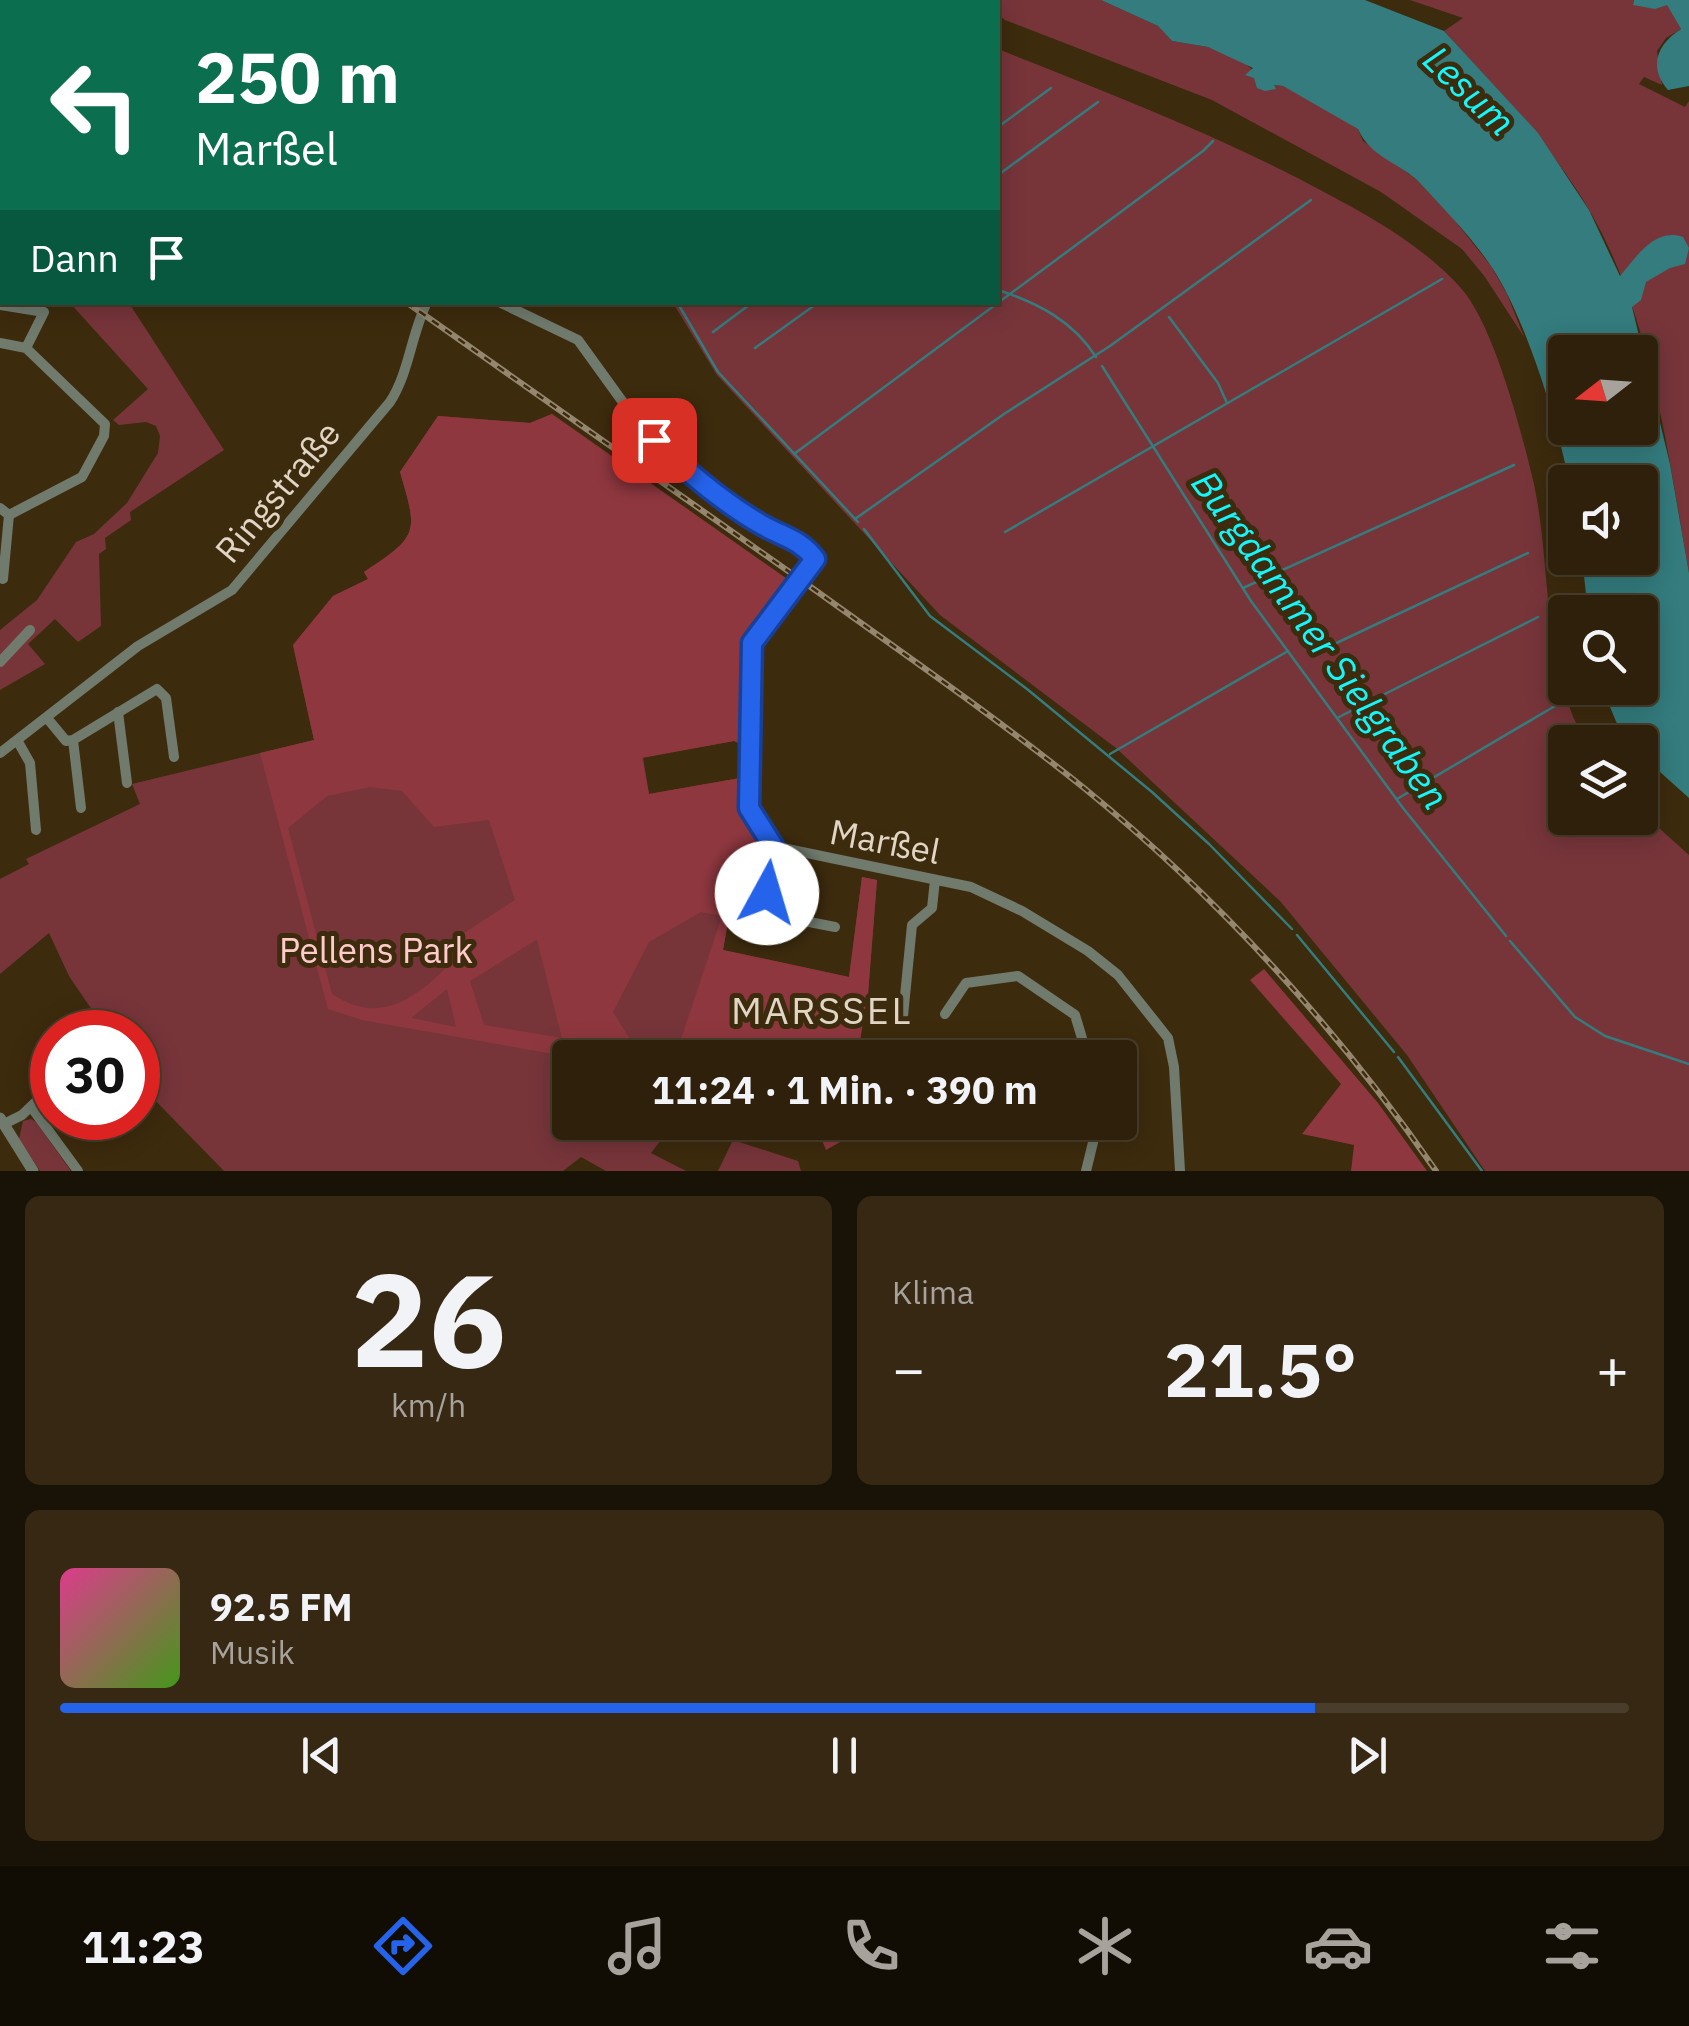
<!DOCTYPE html>
<html lang="de">
<head>
<meta charset="utf-8">
<style>
	:root { --surface:#2e200a; --page:#362813; --text:#f1f3f6; --muted:#a7a39c; --line:#493e2b; --accent:#2563eb }
	body { margin:0; font-family:"IBM Plex Sans",sans-serif; background:var(--page); color:var(--text); height:100vh; display:flex; flex-direction:column; font-size:38px; white-space:nowrap }
	* { box-sizing:border-box; margin:0 }
	p { font-size:32px; color:var(--muted) }
	.icon { flex:none; width:55px; height:55px; fill:none; stroke:currentColor; stroke-width:2; stroke-linecap:round; stroke-linejoin:round }
	.map { position:relative; height:1171px; overflow:hidden }
	.drawer { display:flex; flex-direction:column; gap:25px; padding:25px; background:#191206; flex:1 }
	.drawer>* { flex:none }
	.hud { position:absolute; left:0px; top:0px; width:1000px; height:305px; box-shadow:0 5px 25px #0003,0 0 0 2px var(--line); background:#0b6e4f; color:#fff; overflow:hidden }
	.needle { width:65px; rotate:253deg }
	.fabs { position:absolute; left:1548px; top:335px; display:grid; gap:20px }
	.fabs a { display:grid; place-items:center; width:110px; height:110px; border-radius:10px; background:var(--surface); box-shadow:0 5px 25px #0003,0 0 0 2px var(--line); font-size:50px }
	.speed { position:absolute; left:30px; top:1010px; display:flex; gap:20px; font-size:50px; font-weight:700; text-align:center }
	.speed>* { display:grid; place-content:center; width:130px; height:130px; border-radius:50%; background:var(--surface); box-shadow:0 5px 25px #0003,0 0 0 2px var(--line); line-height:1 }
	.speed .limit { border:15px solid #d22; background:#fff; color:#111 }
	.pin { position:absolute; display:grid; place-items:center; width:85px; height:85px; color:#fff; margin:-42px; border-radius:20px; box-shadow:0 5px 15px #0006 }
	.me { position:absolute; width:110px; margin:-55px; rotate:6deg; stroke-linejoin:round; filter:drop-shadow(0 0 8px #0008) }
	.turn { display:flex; align-items:center; gap:35px; height:210px; padding:0 30px; font-size:45px }
	.turn .icon { width:130px; height:130px; stroke-width:2.5 }
	.turn b { display:block; font-size:70px; line-height:85px }
	.then { display:flex; align-items:center; height:95px; padding:0 30px; background:#0003; gap:20px; font-size:38px }
	.big { font-size:75px; font-weight:800; line-height:1.1 }
	.drawer .widget { flex:1; display:flex; flex-direction:column; justify-content:center; gap:15px; min-width:0; padding:0 35px; border-radius:15px; background:var(--page) }
	.drawer .dial { align-items:center; gap:0 }
	.dial b { font-size:130px; line-height:1 }
	.song { display:flex; align-items:center; gap:30px }
	.cover { width:120px; height:120px; border-radius:15px; background:linear-gradient(135deg,hsl(330 70% 55%),hsl(100 70% 35%)) }
	.played { height:10px; border-radius:5px; background:linear-gradient(90deg,var(--accent) 80%,var(--line) 80%) }
	.keys { display:flex; justify-content:space-around; direction:ltr }
	.heat { display:flex; justify-content:space-between; align-items:center; font-size:55px; direction:ltr }
	.drawer .tiles { flex:1; display:grid; gap:25px; grid-template-columns:1fr 1fr }
	.widget:last-child { grid-column:span 2 }
	.trip { position:absolute; left:552px; top:1040px; width:585px; height:100px; border-radius:10px; background:var(--surface); box-shadow:0 5px 25px #0003,0 0 0 2px var(--line); font-weight:800; line-height:100px; text-align:center }
	.tabs { display:flex; height:160px; justify-content:space-around; align-items:center; background:#120d04; color:var(--muted) }
	.tabs .icon { width:70px; height:70px }
	.tabs .selected { color:var(--accent) }
	.tabs b { font-size:45px; color:var(--text) }
	.map>svg:first-child { display:block }
	.green { fill:#77353a }
	.forest { fill:#8f373f; fill-rule:evenodd }
	.water { fill:#347c7e; fill-rule:evenodd }
	.lines { fill:none; stroke-linecap:round; stroke-linejoin:round }
	.stream { stroke:#347c7e; stroke-width:2.5 }
	.minor { stroke:#707a6d; stroke-width:10 }
	.tertiary { stroke:#707a6d; stroke-width:11 }
	.rail-casing { stroke:#94866f; stroke-width:6 }
	.rail { stroke:#3d2b0d; stroke-width:2.5; stroke-dasharray:8; stroke-linecap:butt }
	.route-casing { stroke:#184099; stroke-width:25 }
	.route { stroke:#2563eb; stroke-width:18 }
	.labels { text-anchor:middle; stroke-width:10; stroke-linejoin:round; paint-order:stroke }
	.street-label { font-size:35px; fill:#e1d6c5; stroke:#3d2b0d }
	.park-label { font-size:35px; fill:#fecaca; stroke:#3d2b0d }
	.water-label { font-size:38px; font-style:italic; fill:#12f7fc; stroke:#3d2b0d }
	.neighbourhood-label { font-size:38px; letter-spacing:2.5px; fill:#e1d6c5; stroke:#3d2b0d }
</style>
</head>
<body>
<div class="map">
<svg width="1689" height="1171" viewBox="0 0 1689 1171">
	<rect width="100%" height="100%" fill="#3d2b0d"/>
	<path class="green" d="M403,0H930L933,2H403Z
		M980,0H1101L1158,26L1172,41L1208,47L1240,60L1273,85L1283,86L1337,115L1358,129L1363,141L1416,179L1452,217L1491,266L1507,294L1524,337L1485,277L1462,249L1381,192L1212,100L1005,20L998,14V2Z
		M1410,0H1634L1633,4H1667L1681,29L1666,38L1657,51L1662,85L1644,77L1639,84L1685,107L1689,101V573C1668,453 1651,314 1588,208C1549,142 1495,88 1444,31L1463,18Z
		M998,49C1108,93 1219,135 1324,192C1371,217 1423,246 1460,287C1494,324 1522,434 1534,484C1552,569 1541,666 1586,742H1565V818H1640V811L1689,855V1171H1485L1407,1055L1280,901L1116,748L940,615L717,375L673,303L998,302Z
		M70,303H129L224,450L130,512L131,520L105,538L106,549L99,554L101,626L78,642L55,619L28,644L45,664L0,690V630L37,600L76,542L94,534L127,503L158,453L160,436L156,426L146,422L119,425L113,420L148,389Z
		M552,414L760,624C738,660 743,705 745,746L734,741L643,757L649,794L740,778L741,805L766,839L756,914L743,913L740,924L728,922L723,950L849,977L862,877L877,880L868,994L857,1057L570,1058V1122L674,1123L651,1153L686,1171H606L581,1157L563,1171H224L145,1090L138,1079V1032H107L69,976L49,933L0,974V879L29,864L26,859L140,804L132,784L314,740L293,645L333,596L368,579L364,572C419,536 418,533 400,472L438,416L530,423Z
		M31,1119L36,1122L71,1171H40L19,1139L23,1121Z
		M733,1140L798,1161L801,1171H718Z"/>
	<path class="forest" d="M552,414L793,583L749,642L743,695L745,746L734,741L642,758L649,794L740,778L741,805L766,839L756,914L743,913L740,924L728,922L723,950L849,977L862,877L877,880L868,994L857,1057H675L722,916L701,912L649,942L613,1012L630,1039V1055L570,1057L362,1020L328,1009L260,753L314,740L293,645L333,596L368,579L364,572C419,536 418,533 400,472L438,416L530,423ZM370,787L402,791L434,827L489,820L515,900L441,948L446,968C411,1002 377,1024 332,994L288,828L327,796ZM536,940H537L562,1038L484,1025L470,981ZM447,989L456,1027L412,1018V1017Z
		M1264,969L1378,1103L1427,1171H1351L1354,1145L1302,1134L1341,1084L1250,980Z
		M815,1123H874L826,1150Z"/>
	<path class="water" d="M1101,0H1365L1444,31L1538,133L1589,210L1620,276C1636,258 1654,227 1683,237L1689,248L1685,264L1670,268L1646,282L1641,300L1632,307L1670,464L1689,573V798L1640,754V742H1630L1618,726L1602,688H1640V612H1588L1582,558H1640V482H1569C1558,423 1525,316 1491,266C1470,235 1442,207 1416,179C1396,162 1370,156 1358,129L1283,86L1274,85L1276,89L1265,91L1257,88L1254,78L1245,75L1253,68L1208,47L1172,41L1158,26ZM1565,352H1640V428H1565Z
		M1634,0H1689V86L1668,90C1648,67 1657,44 1681,29L1667,5L1655,9L1633,5Z"/>
	<g class="lines">
		<path class="stream" d="M402,0V2
			M643,0L646,2
			M655,2L657,0
			M704,2L707,0
			M777,2L780,0
			M856,2L860,0
			M998,127L1051,88
			M998,175L1098,102
			M998,290C1038,303 1073,321 1096,357
			M677,302L718,372L858,522
			M1169,317L1218,383L1227,403
			M713,332L753,302
			M755,348L819,302
			M1102,366L1251,601L1403,808L1506,936
			M794,454L1203,151L1213,141
			M855,519L1004,414L1110,346L1311,200
			M864,529L930,616L1027,689L1152,792L1209,844L1292,929
			M1005,532L1442,279
			M1243,588L1514,465
			M1313,654L1528,553
			M1339,717L1538,617
			M1110,754L1288,651
			M1397,799L1555,706
			M1297,935L1394,1052
			M1510,941L1575,1017L1605,1036L1689,1064
			M1398,1057L1482,1171"/>
		<path class="minor" d="M73,0L76,2
			M336,0V2
			M499,302L578,340L630,412L682,467L766,528L788,535L807,548L815,559L752,643L749,808L773,846L971,887L1022,911L1088,951L1118,975L1168,1038L1174,1067L1180,1171
			M0,305L44,312L26,348
			M0,343L26,348L105,424L104,436L82,477L9,515
			M0,508L9,515L3,579
			M0,662L30,630
			M118,712L127,783
			M47,718L66,741L73,740L157,689L166,698L174,757
			M17,740L30,763L36,830
			M73,740L81,808
			M0,753L138,646L232,590L390,402C409,373 411,335 427,302
			M773,846L763,913L835,927
			M945,1014L966,983L1018,976L1075,1015L1088,1058
			M903,1016L912,925L932,908L935,880
			M32,1108L78,1171
			M4,1124L22,1115L52,1086
			M1086,1171L1098,1122"/>
		<path class="tertiary" d="M0,1118L33,1171"/>
		<g class="rail-casing">
			<path id="rail" d="M0,17L2,19
				M406,302C542,398 679,494 815,590C905,655 997,718 1084,788C1218,897 1338,1029 1436,1171"/>
		</g>
		<use href="#rail" class="rail"/>
	</g>
	<g class="lines">
		<g class="route-casing">
			<path id="route" d="M654,440C687,472 723,503 764,526C784,537 801,540 815,559L752,643L749,808L773,846L767,893"/>
		</g>
		<use href="#route" class="route"/>
	</g>
	<g class="labels">
		<g class="street-label">
			<text transform="translate(278 492) rotate(-50)" y="12">Ringstraße</text>
			<text transform="translate(885 842) rotate(11)" y="12">Marßel</text>
		</g>
		<g class="park-label">
			<text x="376" y="963">Pellens Park</text>
		</g>
		<g class="water-label">
			<text transform="translate(1469 91) rotate(44)" y="13">Lesum</text>
			<text transform="translate(1320 640) rotate(54)" y="13">Burgdammer Sielgraben</text>
		</g>
		<g class="neighbourhood-label">
			<text x="822" y="1024">MARSSEL</text>
		</g>
	</g>
</svg>
<div class="fabs">
<a><svg class="needle" viewBox="-14 -14 28 28"><path d="M0-13l5 13h-10z" fill="#e53935"/><path d="M0 13l5-13h-10z" fill="#a7a39c"/></svg></a>
<a><svg class="icon" aria-label="sound" viewBox="0 0 24 24"><path d="M4 9h4l5-4v14l-5-4H4zM17 9q2 3 0 6"/></svg></a>
<a><svg class="icon" aria-label="search" viewBox="0 0 24 24"><circle cx="10" cy="10" r="6"/><path d="M15 15l6 6"/></svg></a>
<a><svg class="icon" aria-label="layers" viewBox="0 0 24 24"><path d="M12 4l9 5-9 5-9-5zM3 14l9 5 9-5"/></svg></a>
</div>
<div class="speed"><div class="limit">30</div></div>
<div class="pin" style="left:654px;top:440px;background:#d93025"><svg class="icon" aria-label="arrive" viewBox="0 0 24 24"><path d="M6 21V4h12l-3 4 3 4H6"/></svg></div>
<svg class="me" style="left:767px;top:893px" viewBox="-20 -20 40 40"><circle r="19" fill="#fff"/><path d="M0-13L10 11 0 6-10 11z" fill="#2563eb"/></svg>
<div class="trip">11:24 · 1 Min. · 390 m</div>
<div class="hud">
<div class="turn"><svg class="icon" aria-label="left" viewBox="0 0 24 24"><path d="M17 20v-9H6M10 6l-5 5 5 5"/></svg><div><b>250 m</b>Marßel</div></div>
<div class="then">Dann<svg class="icon" aria-label="arrive" viewBox="0 0 24 24"><path d="M6 21V4h12l-3 4 3 4H6"/></svg></div>
</div>
</div>
<section class="drawer">
<div class="tiles">
<div class="widget dial"><b>26</b><p>km/h</p></div>
<div class="widget"><p>Klima</p>
<div class="heat"><a>−</a><b class="big">21.5°</b><a>+</a></div>
</div>
<div class="widget">
<div class="song"><i class="cover"></i><div><b>92.5 FM</b><p>Musik</p></div></div>
<div class="played"></div>
<div class="keys"><svg class="icon" aria-label="previous" viewBox="0 0 24 24"><path d="M18 5L8 12l10 7zM5 5v14"/></svg><svg class="icon" aria-label="pause" viewBox="0 0 24 24"><path d="M8 5v14M16 5v14"/></svg><svg class="icon" aria-label="next" viewBox="0 0 24 24"><path d="M6 5l10 7-10 7zM19 5v14"/></svg></div>
</div>
</div>
</section>
<nav class="tabs">
<b>11:23</b>
<svg class="icon selected" aria-label="directions" viewBox="0 0 24 24"><path d="M12 3l9 9-9 9-9-9zM9 14v-3h6M13 9l2 2-2 2"/></svg>
<svg class="icon" aria-label="music" viewBox="0 0 24 24"><path d="M9 18V5l10-2v13"/><circle cx="6" cy="18" r="3"/><circle cx="16" cy="16" r="3"/></svg>
<svg class="icon" aria-label="phone" viewBox="0 0 24 24"><path d="M5 4h4l2 5-3 2q2 4 5 5l2-3 5 2v4C11 20 4 13 5 4z"/></svg>
<svg class="icon" aria-label="climate" viewBox="0 0 24 24"><path d="M12 3v18M4 7l16 10M4 17L20 7"/></svg>
<svg class="icon" aria-label="car" viewBox="0 0 24 24"><path d="M5 17H2v-5l4-1 3-4h7l3 4 3 1v5h-3M9 17h6M6 11h13"/><circle cx="7" cy="17" r="2"/><circle cx="17" cy="17" r="2"/></svg>
<svg class="icon" aria-label="filters" viewBox="0 0 24 24"><path d="M4 7h16M4 17h16"/><circle cx="9" cy="7" r="2"/><circle cx="15" cy="17" r="2"/></svg>
</nav>
</body>
</html>
